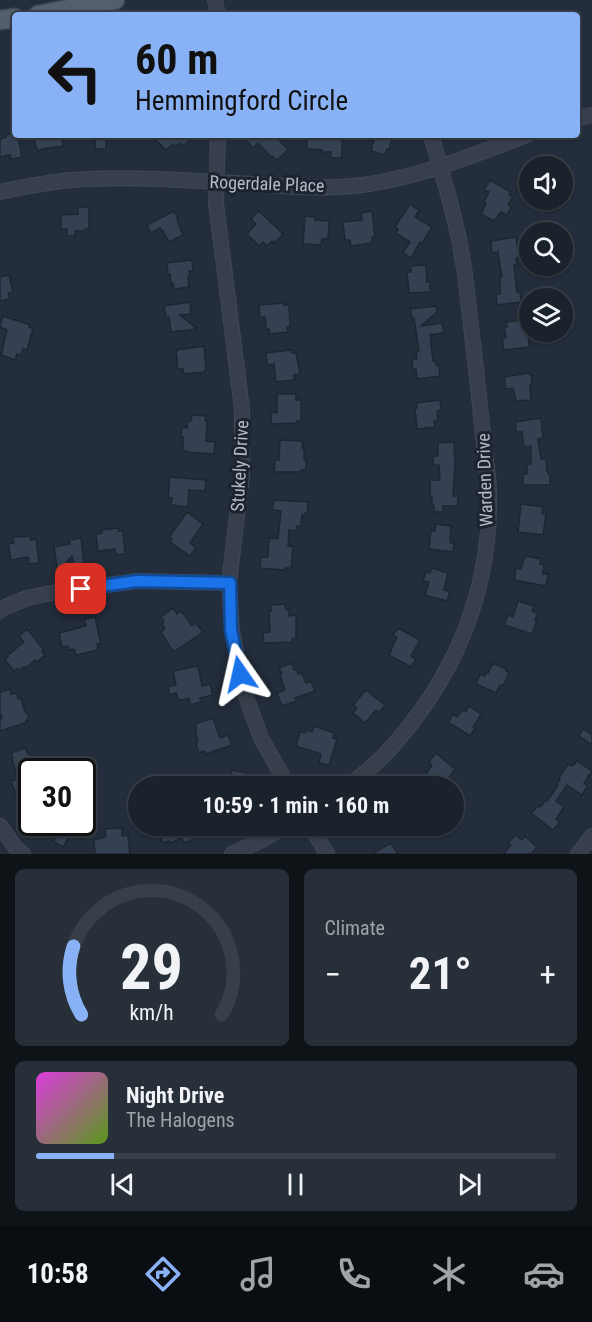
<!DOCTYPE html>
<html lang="en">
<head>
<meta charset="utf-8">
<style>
	:root { --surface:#1a222c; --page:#272f38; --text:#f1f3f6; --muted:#9fa4a9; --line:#383f48; --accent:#89b2f6 }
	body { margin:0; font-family:"Roboto Condensed",sans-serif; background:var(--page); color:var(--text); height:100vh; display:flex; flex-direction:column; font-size:22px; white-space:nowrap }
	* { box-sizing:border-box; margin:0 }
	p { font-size:20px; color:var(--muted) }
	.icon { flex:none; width:33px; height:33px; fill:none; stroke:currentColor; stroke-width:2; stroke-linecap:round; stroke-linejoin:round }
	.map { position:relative; height:854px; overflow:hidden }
	.panel { display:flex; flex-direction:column; gap:15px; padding:15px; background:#0e1318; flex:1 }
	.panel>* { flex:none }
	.guide { position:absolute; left:12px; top:12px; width:568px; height:126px; border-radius:6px; box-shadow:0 2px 4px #0004,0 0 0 2px var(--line); background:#89b2f6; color:#111; overflow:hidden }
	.buttons { position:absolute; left:519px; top:156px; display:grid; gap:12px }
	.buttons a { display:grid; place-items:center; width:54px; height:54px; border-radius:50%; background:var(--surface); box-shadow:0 2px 4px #0004,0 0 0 2px var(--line); font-size:30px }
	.speed { position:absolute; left:18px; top:758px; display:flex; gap:12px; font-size:30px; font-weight:700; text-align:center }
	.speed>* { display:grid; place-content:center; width:78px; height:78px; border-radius:50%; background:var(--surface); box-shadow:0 2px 4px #0004,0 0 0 2px var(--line); line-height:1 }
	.speed .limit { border:3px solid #111; border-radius:9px; background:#fff; color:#111 }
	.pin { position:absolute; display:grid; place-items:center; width:51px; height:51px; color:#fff; margin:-26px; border-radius:12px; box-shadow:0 3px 9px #0006 }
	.me { position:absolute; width:66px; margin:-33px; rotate:349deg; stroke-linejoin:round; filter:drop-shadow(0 0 4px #0008) }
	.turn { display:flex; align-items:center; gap:21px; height:126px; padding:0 24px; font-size:27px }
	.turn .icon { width:78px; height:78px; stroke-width:2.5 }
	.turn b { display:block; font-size:42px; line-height:51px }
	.big { font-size:45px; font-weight:700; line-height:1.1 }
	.panel .card { flex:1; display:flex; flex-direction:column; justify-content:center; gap:9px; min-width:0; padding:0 21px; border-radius:9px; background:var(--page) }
	.panel .dial { align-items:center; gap:0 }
	.dial svg { height:156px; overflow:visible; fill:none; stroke:var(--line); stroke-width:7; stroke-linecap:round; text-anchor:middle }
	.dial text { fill:var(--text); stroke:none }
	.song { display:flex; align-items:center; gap:18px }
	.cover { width:72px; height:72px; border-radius:9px; background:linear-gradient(135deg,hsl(300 70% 55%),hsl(90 70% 35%)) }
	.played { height:6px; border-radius:3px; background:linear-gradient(90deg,var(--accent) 15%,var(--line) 15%) }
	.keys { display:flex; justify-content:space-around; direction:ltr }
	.heat { display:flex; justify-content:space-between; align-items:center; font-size:33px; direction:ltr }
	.panel .tiles { flex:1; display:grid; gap:15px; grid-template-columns:1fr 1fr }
	.card:last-child { grid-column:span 2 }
	.trip { position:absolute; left:128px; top:776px; width:336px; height:60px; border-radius:30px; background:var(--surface); box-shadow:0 2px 4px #0004,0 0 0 2px var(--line); font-weight:700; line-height:60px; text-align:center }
	.menu { display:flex; height:96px; justify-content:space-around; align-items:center; background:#0a0e12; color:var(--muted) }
	.menu .icon { width:42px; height:42px }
	.menu .current { color:var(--accent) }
	.menu b { font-size:27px; color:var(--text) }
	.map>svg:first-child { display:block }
	.building { fill:#354152; stroke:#1e2632; stroke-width:1.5 }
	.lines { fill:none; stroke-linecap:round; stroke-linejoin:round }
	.minor-casing { stroke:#404855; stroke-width:16 }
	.major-casing { stroke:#404855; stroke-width:21 }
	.minor { stroke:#373f4c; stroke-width:14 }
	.major { stroke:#555e6c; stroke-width:18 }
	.route-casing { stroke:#114b97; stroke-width:15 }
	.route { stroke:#1a73e8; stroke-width:10 }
	.labels { text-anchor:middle; stroke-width:6; stroke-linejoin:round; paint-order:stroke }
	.street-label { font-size:18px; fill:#b2bac7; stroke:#1c2430 }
</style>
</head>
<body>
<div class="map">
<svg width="592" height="854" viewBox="0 0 592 854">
	<rect width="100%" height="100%" fill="#232d3b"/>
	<path class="building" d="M15,133V135H18L22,157L11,159L10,155L0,157V139L6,137V135Z
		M34,135H62L63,146L42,149L40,151L36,148Z
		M96,135H106V149H95Z
		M159,135H188L191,139L183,146L180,143L175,147L173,144L166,150L155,139Z
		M250,135H275L288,150L277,160L272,156L271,157L258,143L253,148L246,140Z
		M307,135H342V158H331V152H322V150L307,149Z
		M375,135H393L389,150L387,149L385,155L371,151Z
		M490,180L511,192L509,195L513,197L508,205L511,207L507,215L501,212L494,221L481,214L486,203L484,202L489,192L484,190Z
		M410,204L419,210L415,217L432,227L422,243L420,242L411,258L403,253L410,242L396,233L398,229L395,227Z
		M78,207H89V229H85L84,231H75V236H67V229H61V215L78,214Z
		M174,211L178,219L177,220L183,235L169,242L162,230H161L160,228L151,233L147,225Z
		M259,211L283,234L274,243L272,241L267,246L263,242L259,246L247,234L256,224L251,219Z
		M372,211L375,237H372V243L351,246L350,240H345L343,222L362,220L361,213Z
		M305,216L315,217V220L329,221L328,239H322L321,245L303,244Z
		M516,237L519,257L516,258L517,265H514L517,292H520L521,302L497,305L496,294H500V277H502L498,252L492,253L491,241Z
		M192,260L193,271H189L190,276H188L189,287L174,289L173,283L171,284L170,274H168L167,263Z
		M426,265L427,282H430V292L409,293L407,272H411V266Z
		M9,275L13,292L8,293L10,299L0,301V277Z
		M190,302L191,314L180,315L197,329L171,332L169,317H166L164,306Z
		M284,303V305H289L290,327H287L288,332L269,334V329H266L265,317H260L259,305Z
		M436,306L437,312L421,326L442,323L444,333L430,335L433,361L435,360L436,365H439L440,376L417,379L416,369H413L412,359H417L416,351H419L414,318H412L410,309Z
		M3,316L30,325L29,327L33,329L27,350L23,349L21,355L17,354L15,360L1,355L7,330L0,327Z
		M522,320L523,327H528L529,347L504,350L502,339L506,338L504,327H507L506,322Z
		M204,346L206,369L204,372L184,374L183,369H178L176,351H177V350Z
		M291,350L292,353H296L300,374L294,375V380L276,382L274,364L267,365L266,353Z
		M529,373L531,376L532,382L530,385L531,400L516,401L513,388L506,389L504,377Z
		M277,394H296V400H301V421H297V423L271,424V412L277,413Z
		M440,400L441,410L437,411L438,420L434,421L435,427L417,429L415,409L417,408L416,403Z
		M192,415L206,416L205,421H207L206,441L215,442L214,454L187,452V451L183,450V437H181L182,427L187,428L188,421H191Z
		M541,418L543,438L538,439L541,459H546L547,471L550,476V485H523V474H527V464H531V446L524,447L522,432H516L515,422Z
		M280,440L303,441L302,448H304V460H306V470H301V472H274L275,460H279Z
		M454,442L455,463L453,496H458V506H443V512H434V506L432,504V496H430V480H440L439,465H433V456H438V443Z
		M170,477L206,480L205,491L189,490L188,507L171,505L172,498H168Z
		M274,500L308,502L307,513H305L304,515H302L301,526H297L296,531L289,530L288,546L293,547L291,568H285V570L260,568L261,557H268L269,538L278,539L281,511L272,510Z
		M521,504L543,507L542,514L546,515L543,535L518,532Z
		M187,512L203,524L190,543L196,548L190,556L170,542L172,539L169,537Z
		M436,524L451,526L450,538L451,543H454L453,552L429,549L431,530L435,531Z
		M118,528V531H123L125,554L116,555L115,549L98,551L96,534L102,533V530Z
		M20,536L21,537L30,536L31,540L36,539L39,563L29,564L28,557L11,560L8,544L14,543L13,537Z
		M81,538L84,563L74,565L72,556L61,569L57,567L54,547L70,544L69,540Z
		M525,556L541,559L540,564L544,565L543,574H548L546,586L514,580L516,568L521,569Z
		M432,568L448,573L444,590L450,592L447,601L425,595L429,582L423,581L426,572L430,573Z
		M518,601L534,606L532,611L538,613L535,620H537L532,634L504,625L508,615L513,617Z
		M285,604L286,610L289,609V616L296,615V638L292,639V642L264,643L263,633L270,632L269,611H271V605Z
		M173,608L177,614L181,611L192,626L196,623L203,632L175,651L172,650L161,632L165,629L162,624L164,622L161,617Z
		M95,617L101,644H97L98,650L76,655L74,649L69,650L68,646L62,647L59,633L86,626L84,619Z
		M398,628L420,640L411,656L416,659L411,667L389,655L397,637L393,635Z
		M27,629L44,650L42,652L45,655L37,662L35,660L26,668L24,667L20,670L18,668L14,671L5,660L8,657L7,656L24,642L19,636Z
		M292,663L294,670L296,669L298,674L302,673L306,683L311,681L315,691L295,698L296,701L282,706L277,693L285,690L280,675L282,674L279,668Z
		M493,663L506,669V671L509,673L503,686L500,685L496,693L476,684L480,674L485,676L486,672L488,673Z
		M198,666L202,686L210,684L213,695L200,698L201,702L190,705L189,698L181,700L178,698L176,693L170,695L168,687L176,685L173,671Z
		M10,689L11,694L16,693L18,699L21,698L25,712L28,714L29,717L25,723L0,731V719L2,718L0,712V692Z
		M366,690L385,705L379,713L376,710L365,723L353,713L357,708L353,705Z
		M469,706L481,714L473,727L475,728L470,736L448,722L453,714L457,717L463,710L466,711Z
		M213,718L220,738L228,735L232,745L206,754L204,751L199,753L196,743L198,742L195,731L197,730L195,724Z
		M314,726L334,733L333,738L337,739L329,765L319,763L321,754L296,746L300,732L305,733L306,730L312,732Z
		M583,729L592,735V745L579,736Z
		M25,748L28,754L30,753L32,759L39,757L44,771H32V786L15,792L11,781L18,779L12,759L13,758L11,753Z
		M436,753L455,769L444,785L440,782L437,786H434L424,777L432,765L429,762Z
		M577,761L592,771L584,783L587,786L582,795L567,785L556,801L564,807L556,819L560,822L553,830L531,813L537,807L541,806L546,800L547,801L558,785L556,784L560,780L559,778L568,764L571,766L572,764L574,765Z
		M232,770L246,773L244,786H225L227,775L231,776Z
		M49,822H78L63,847L53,841L57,835L45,827Z
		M156,825H188L194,839L184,843L182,838L170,843L169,841L163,843Z
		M356,825H387L386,837L355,836Z
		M122,828V836L128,835L130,854H95L94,840L106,837L105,829Z
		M516,835L522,840L525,836L537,847L531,854H503L511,845L508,843Z
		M391,843L398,854H372Z"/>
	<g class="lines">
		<g class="minor-casing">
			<path id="minor" d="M215,0L218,15
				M578,118L592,115
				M218,135L216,203L242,409V475L229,583L232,630L244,691L261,738L288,786
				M0,192C24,187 47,182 72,180C124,176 183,180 235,183C274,185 314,190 353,186C413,180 471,156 527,135
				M0,611L5,607L27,598L56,592L137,581L229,583
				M348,786C362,775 377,764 389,750C454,679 491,592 489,495C489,475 485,455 483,436C478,382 471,328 465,274L459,239L450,201L431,135
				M310,825L327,854
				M0,826L15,847L23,854
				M232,854L262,840L287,825
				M578,854L592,836"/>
		</g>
		<g class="major-casing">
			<path id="major" d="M38,15L115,0
				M0,20L15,18"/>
		</g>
		<use href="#minor" class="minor"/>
		<use href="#major" class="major"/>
	</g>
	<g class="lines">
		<g class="route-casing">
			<path id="route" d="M81,589L137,581L230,583L231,630L240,674"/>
		</g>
		<use href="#route" class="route"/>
	</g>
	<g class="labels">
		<g class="street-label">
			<text transform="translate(267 184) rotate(2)" y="6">Rogerdale Place</text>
			<text transform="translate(240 466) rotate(-87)" y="6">Stukely Drive</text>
			<text transform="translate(485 480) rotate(-92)" y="6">Warden Drive</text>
		</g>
	</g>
</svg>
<div class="buttons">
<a><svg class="icon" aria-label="sound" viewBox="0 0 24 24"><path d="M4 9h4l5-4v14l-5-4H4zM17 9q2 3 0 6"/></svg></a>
<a><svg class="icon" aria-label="search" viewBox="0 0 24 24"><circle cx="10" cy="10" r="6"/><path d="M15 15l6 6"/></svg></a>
<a><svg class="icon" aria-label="layers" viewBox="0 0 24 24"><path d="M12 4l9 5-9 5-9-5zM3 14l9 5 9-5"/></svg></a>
</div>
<div class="speed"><div class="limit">30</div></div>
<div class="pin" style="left:81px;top:589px;background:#d93025"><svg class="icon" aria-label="arrive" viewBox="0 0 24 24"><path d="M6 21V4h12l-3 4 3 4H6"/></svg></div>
<svg class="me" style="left:240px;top:674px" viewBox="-20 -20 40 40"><path d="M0-17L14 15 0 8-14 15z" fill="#1a73e8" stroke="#fff" stroke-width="4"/></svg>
<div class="trip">10:59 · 1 min · 160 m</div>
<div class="guide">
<div class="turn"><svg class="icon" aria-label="left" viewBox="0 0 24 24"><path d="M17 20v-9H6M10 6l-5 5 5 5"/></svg><div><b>60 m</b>Hemmingford Circle</div></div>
</div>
</div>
<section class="panel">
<div class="tiles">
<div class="card dial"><svg viewBox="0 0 100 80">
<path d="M14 69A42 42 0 1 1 86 69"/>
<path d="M14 69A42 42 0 0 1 10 34" stroke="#89b2f6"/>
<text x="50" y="56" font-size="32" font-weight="700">29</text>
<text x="50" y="72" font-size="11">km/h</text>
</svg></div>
<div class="card"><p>Climate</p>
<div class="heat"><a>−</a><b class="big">21°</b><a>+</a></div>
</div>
<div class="card">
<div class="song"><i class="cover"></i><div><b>Night Drive</b><p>The Halogens</p></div></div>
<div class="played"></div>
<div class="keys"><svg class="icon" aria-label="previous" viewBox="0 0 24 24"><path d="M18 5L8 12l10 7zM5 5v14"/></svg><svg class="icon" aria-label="pause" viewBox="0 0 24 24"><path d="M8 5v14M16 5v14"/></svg><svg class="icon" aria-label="next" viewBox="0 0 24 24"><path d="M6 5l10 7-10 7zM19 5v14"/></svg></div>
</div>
</div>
</section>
<nav class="menu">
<b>10:58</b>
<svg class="icon current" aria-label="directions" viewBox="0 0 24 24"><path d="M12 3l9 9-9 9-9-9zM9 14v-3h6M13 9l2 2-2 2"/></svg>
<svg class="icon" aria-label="music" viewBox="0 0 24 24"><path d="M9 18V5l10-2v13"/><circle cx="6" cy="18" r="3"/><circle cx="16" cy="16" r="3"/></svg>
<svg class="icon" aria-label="phone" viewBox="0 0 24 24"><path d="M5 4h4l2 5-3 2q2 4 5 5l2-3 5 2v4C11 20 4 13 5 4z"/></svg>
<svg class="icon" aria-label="climate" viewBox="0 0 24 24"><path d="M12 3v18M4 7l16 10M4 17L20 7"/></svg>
<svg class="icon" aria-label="car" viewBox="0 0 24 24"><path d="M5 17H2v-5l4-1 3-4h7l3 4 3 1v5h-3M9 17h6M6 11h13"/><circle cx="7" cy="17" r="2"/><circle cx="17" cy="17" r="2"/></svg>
</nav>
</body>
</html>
